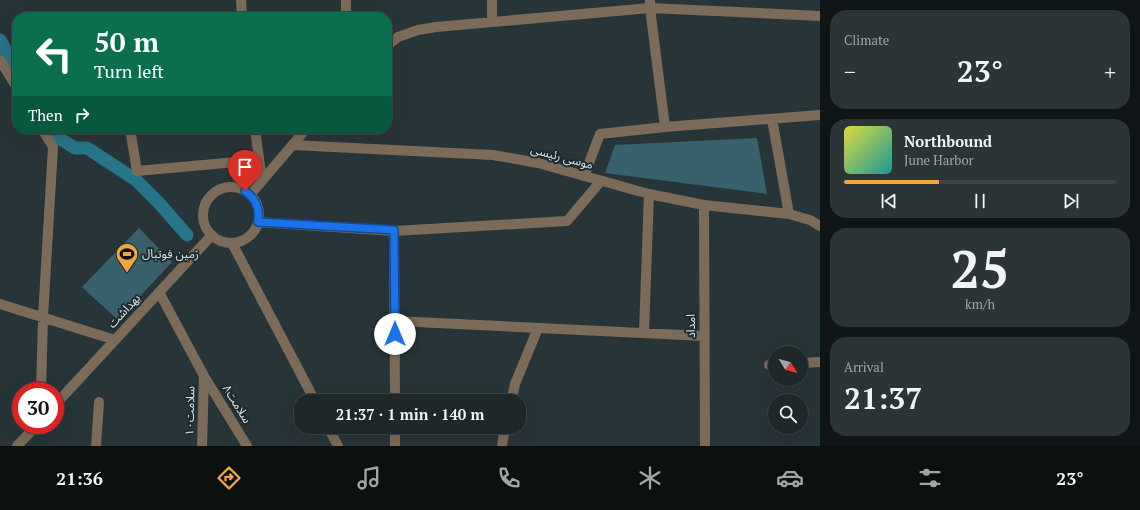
<!DOCTYPE html>
<html lang="en">
<head>
<meta charset="utf-8">
<style>
	:root { --surface:#1e282a; --page:#2b3436; --text:#f1f3f6; --muted:#a1a6a8; --line:#3c4447; --accent:#f2a541 }
	body { margin:0; font-family:"PT Serif","Noto Sans Arabic",serif; background:var(--page); color:var(--text); height:100vh; display:flex; flex-direction:column; font-size:15px; white-space:nowrap }
	* { box-sizing:border-box; margin:0 }
	p { font-size:13px; color:var(--muted) }
	.icon { flex:none; width:22px; height:22px; fill:none; stroke:currentColor; stroke-width:2; stroke-linecap:round; stroke-linejoin:round }
	.map { position:relative; flex:1; overflow:hidden }
	.drawer { display:flex; flex-direction:column; gap:10px; padding:10px; background:#101617; width:320px }
	.drawer>* { flex:none }
	.guide { position:absolute; left:12px; top:12px; width:380px; height:122px; border-radius:16px; box-shadow:0 4px 16px #0002,0 0 0 1px var(--line); background:#0b6e4f; color:#fff; overflow:hidden }
	.needle { width:26px; rotate:127deg }
	.buttons { position:absolute; left:768px; top:346px; display:grid; gap:8px }
	.buttons a { display:grid; place-items:center; width:40px; height:40px; border-radius:50%; background:var(--surface); box-shadow:0 4px 16px #0002,0 0 0 1px var(--line); font-size:20px }
	.speed { position:absolute; left:12px; top:382px; display:flex; gap:8px; font-size:20px; font-weight:700; text-align:center }
	.speed>* { display:grid; place-content:center; width:52px; height:52px; border-radius:50%; background:var(--surface); box-shadow:0 4px 16px #0002,0 0 0 1px var(--line); line-height:1 }
	.speed .limit { border:6px solid #d22; background:#fff; color:#111 }
	.pin { position:absolute; display:grid; place-items:center; width:34px; height:34px; color:#fff; margin:-41px -17px; border-radius:50% 50% 50% 0; rotate:-45deg; box-shadow:0 0 4px #0007 }
	.pin .icon { rotate:45deg }
	.me { position:absolute; width:44px; margin:-22px; rotate:0deg; stroke-linejoin:round; filter:drop-shadow(0 0 3px #0008) }
	.turn { display:flex; align-items:center; gap:14px; height:84px; padding:0 16px; font-size:18px }
	.turn .icon { width:52px; height:52px; stroke-width:2.5 }
	.turn b { display:block; font-size:28px; line-height:34px }
	.then { display:flex; align-items:center; height:38px; padding:0 16px; background:#0003; gap:8px; font-size:15px }
	.big { font-size:30px; font-weight:700; line-height:1.1 }
	.drawer .widget { flex:1; display:flex; flex-direction:column; justify-content:center; gap:6px; min-width:0; padding:0 14px; border-radius:16px; background:var(--page) }
	.drawer .dial { align-items:center; gap:0 }
	.dial b { font-size:52px; line-height:1 }
	.song { display:flex; align-items:center; gap:12px }
	.cover { width:48px; height:48px; border-radius:6px; background:linear-gradient(135deg,hsl(60 70% 55%),hsl(180 70% 35%)) }
	.played { height:4px; border-radius:2px; background:linear-gradient(90deg,var(--accent) 35%,var(--line) 35%) }
	.keys { display:flex; justify-content:space-around; direction:ltr }
	.heat { display:flex; justify-content:space-between; align-items:center; font-size:22px; direction:ltr }
	.trip { position:absolute; left:294px; top:394px; width:232px; height:40px; border-radius:16px; background:var(--surface); box-shadow:0 4px 16px #0002,0 0 0 1px var(--line); font-weight:700; line-height:40px; text-align:center }
	.menu { display:flex; height:64px; justify-content:space-around; align-items:center; background:#0c1011; color:var(--muted) }
	.menu .icon { width:28px; height:28px }
	.menu .on { color:var(--accent) }
	.menu b { font-size:18px; color:var(--text) }
	main { display:flex; flex:1; min-height:0 }
	.map>svg:first-child { display:block }
	.green { fill:#38616c }
	.lines { fill:none; stroke-linecap:round; stroke-linejoin:round }
	.canal { stroke:#277588; stroke-width:13 }
	.minor { stroke:#7c6b58; stroke-width:10 }
	.route-casing { stroke:#114b97; stroke-width:10 }
	.route { stroke:#1a73e8; stroke-width:7 }
	.labels { text-anchor:middle; stroke-width:4; stroke-linejoin:round; paint-order:stroke }
	.street-label { font-size:12px; fill:#dee5e8; stroke:#1e2b2e }
	.poi-label { font-size:12px; fill:#dee5e8; stroke:#1e2b2e; text-anchor:start }
</style>
</head>
<body>
<main>
<div class="map">
<svg width="820" height="446" viewBox="0 0 820 446">
	<rect width="100%" height="100%" fill="#283538"/>
	<path class="green" d="M757,138L767,194L605,173L615,145Z
		M139,228L172,262L118,320L82,287Z"/>
	<g class="lines">
		<path class="canal" d="M0,40L17,71
			M45,129L62,140L75,148H87L136,180L159,203L187,235"/>
		<path class="minor" d="M241,0L242,17
			M650,0V8L665,127
			M346,17V0
			M492,22V0
			M387,46L398,37L418,30L436,27L650,8L820,16
			M0,60L17,88
			M772,119L789,214
			M130,129L137,171L259,160
			M255,129L262,181
			M293,145L493,155L538,163L649,194L704,205L789,214L810,220L820,226
			M584,176L600,134L665,127L820,115
			M203 215a28 28 0 1 1 56 0a28 28 0 1 1-56 0Z
			M250,195L306,129
			M704,205L705,446
			M258,222L394,231L567,221L601,181
			M394,231L395,401
			M232,243L315,401
			M159,292L204,376L247,446
			M0,304L115,340
			M395,321L704,336
			M644,333L649,194
			M801,363L820,362
			M769,365H775
			M41,391L43,317L53,147L42,129
			M511,401L515,384L538,328
			M55,405L212,235
			M328,427L338,446
			M395,427V446
			M17,446L37,425
			M96,446L99,402
			M202,446L204,376
			M502,446L505,427"/>
	</g>
	<g class="lines">
		<g class="route-casing">
			<path id="route" d="M245,191C256,199 260,208 258,222L394,230L395,334"/>
		</g>
		<use href="#route" class="route"/>
	</g>
	<defs>
		<g id="stadium-pin" transform="scale(1.15)"><path d="M0 17L-7.5 6A9.5 9.5 0 1 1 7.5 6Z" fill="#f2a541" stroke="#1e2b2e"/><path d="M0-5a6.5 5 0 1 0 0 10a6.5 5 0 1 0 0-10ZM-3.5-1.8h7v3.6h-7Z" fill="#111"/></g>
	</defs>
	<g fill-rule="evenodd">
		<use href="#stadium-pin" x="127" y="254"/>
	</g>
	<g class="labels">
		<g class="street-label">
			<text transform="translate(562 157) rotate(15)" y="4">موسی رئیسی</text>
			<text transform="translate(124 311) rotate(-47)" y="4">بهداشت</text>
			<text transform="translate(691 326) rotate(-90)" y="4">امداد</text>
			<text transform="translate(237 404) rotate(58)" y="4">سلامت۸</text>
			<text transform="translate(190 411) rotate(-89)" y="4">سلامت۱۰</text>
		</g>
		<g class="poi-label">
			<text x="142" y="258">زمین فوتبال</text>
		</g>
	</g>
</svg>
<div class="buttons">
<a><svg class="needle" viewBox="-14 -14 28 28"><path d="M0-13l5 13h-10z" fill="#e53935"/><path d="M0 13l5-13h-10z" fill="#a1a6a8"/></svg></a>
<a><svg class="icon" aria-label="search" viewBox="0 0 24 24"><circle cx="10" cy="10" r="6"/><path d="M15 15l6 6"/></svg></a>
</div>
<div class="speed"><div class="limit">30</div></div>
<div class="pin" style="left:245px;top:191px;background:#d93025"><svg class="icon" aria-label="arrive" viewBox="0 0 24 24"><path d="M6 21V4h12l-3 4 3 4H6"/></svg></div>
<svg class="me" style="left:395px;top:334px" viewBox="-20 -20 40 40"><circle r="19" fill="#fff"/><path d="M0-13L10 11 0 6-10 11z" fill="#1a73e8"/></svg>
<div class="trip">21:37 · 1 min · 140 m</div>
<div class="guide">
<div class="turn"><svg class="icon" aria-label="left" viewBox="0 0 24 24"><path d="M17 20v-9H6M10 6l-5 5 5 5"/></svg><div><b>50 m</b>Turn left</div></div>
<div class="then">Then<svg class="icon" aria-label="right" viewBox="0 0 24 24"><path d="M7 20v-9h11M14 6l5 5-5 5"/></svg></div>
</div>
</div>
<section class="drawer">
<div class="widget"><p>Climate</p>
<div class="heat"><a>−</a><b class="big">23°</b><a>+</a></div>
</div>
<div class="widget">
<div class="song"><i class="cover"></i><div><b>Northbound</b><p>June Harbor</p></div></div>
<div class="played"></div>
<div class="keys"><svg class="icon" aria-label="previous" viewBox="0 0 24 24"><path d="M18 5L8 12l10 7zM5 5v14"/></svg><svg class="icon" aria-label="pause" viewBox="0 0 24 24"><path d="M8 5v14M16 5v14"/></svg><svg class="icon" aria-label="next" viewBox="0 0 24 24"><path d="M6 5l10 7-10 7zM19 5v14"/></svg></div>
</div>
<div class="widget dial"><b>25</b><p>km/h</p></div>
<div class="widget"><p>Arrival</p><b class="big">21:37</b></div>
</section>
</main>
<nav class="menu">
<b>21:36</b>
<svg class="icon on" aria-label="directions" viewBox="0 0 24 24"><path d="M12 3l9 9-9 9-9-9zM9 14v-3h6M13 9l2 2-2 2"/></svg>
<svg class="icon" aria-label="music" viewBox="0 0 24 24"><path d="M9 18V5l10-2v13"/><circle cx="6" cy="18" r="3"/><circle cx="16" cy="16" r="3"/></svg>
<svg class="icon" aria-label="phone" viewBox="0 0 24 24"><path d="M5 4h4l2 5-3 2q2 4 5 5l2-3 5 2v4C11 20 4 13 5 4z"/></svg>
<svg class="icon" aria-label="climate" viewBox="0 0 24 24"><path d="M12 3v18M4 7l16 10M4 17L20 7"/></svg>
<svg class="icon" aria-label="car" viewBox="0 0 24 24"><path d="M5 17H2v-5l4-1 3-4h7l3 4 3 1v5h-3M9 17h6M6 11h13"/><circle cx="7" cy="17" r="2"/><circle cx="17" cy="17" r="2"/></svg>
<svg class="icon" aria-label="filters" viewBox="0 0 24 24"><path d="M4 7h16M4 17h16"/><circle cx="9" cy="7" r="2"/><circle cx="15" cy="17" r="2"/></svg>
<b>23°</b>
</nav>
</body>
</html>
